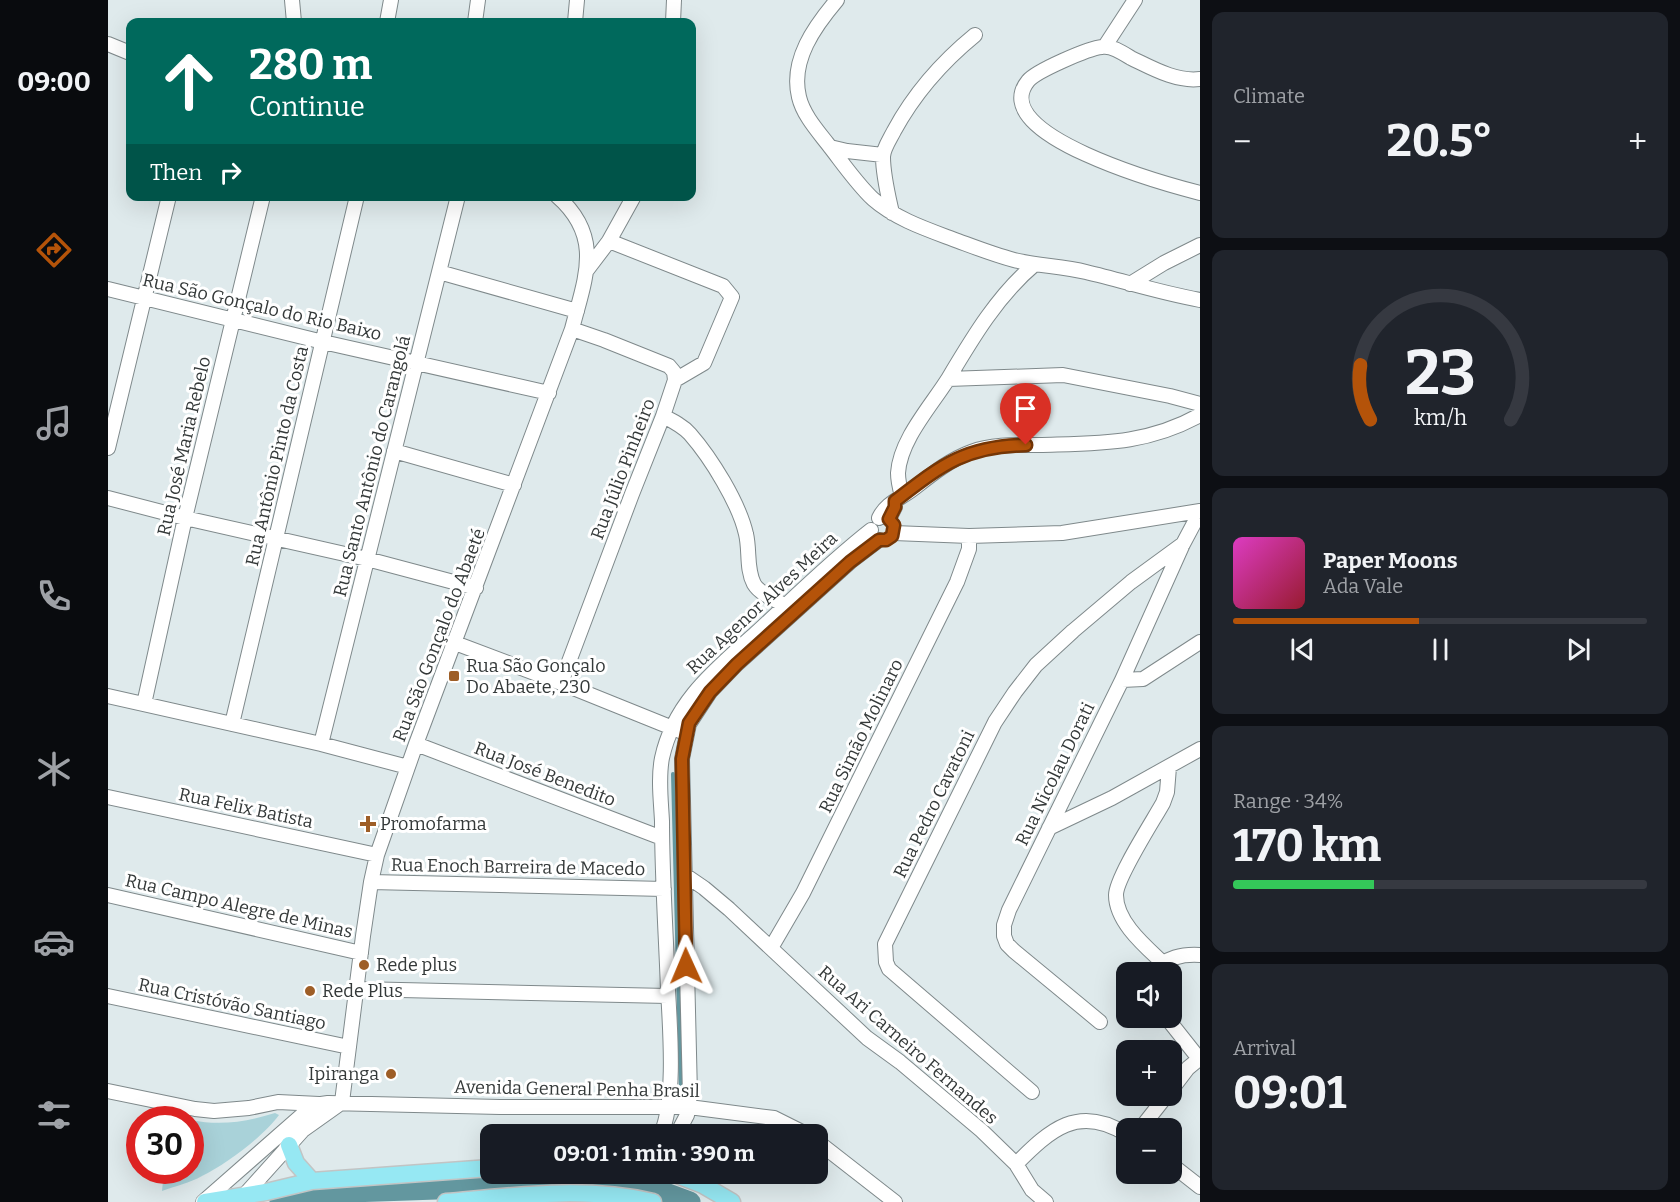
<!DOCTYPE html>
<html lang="en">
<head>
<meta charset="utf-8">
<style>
	:root { --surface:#171b24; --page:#20242c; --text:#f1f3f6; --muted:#9ea1a6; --line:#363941; --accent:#b45309 }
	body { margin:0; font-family:Bitter,serif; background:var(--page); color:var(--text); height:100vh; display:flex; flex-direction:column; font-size:22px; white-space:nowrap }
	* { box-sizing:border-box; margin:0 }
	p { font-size:20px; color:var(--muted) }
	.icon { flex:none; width:33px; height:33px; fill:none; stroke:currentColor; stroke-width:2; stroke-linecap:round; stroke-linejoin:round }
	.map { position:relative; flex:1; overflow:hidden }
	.side { display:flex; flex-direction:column; gap:12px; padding:12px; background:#0d0f14; width:480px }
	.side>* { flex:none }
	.guide { position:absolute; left:18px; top:18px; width:570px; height:183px; border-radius:12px; box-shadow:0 6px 24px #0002; background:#00695c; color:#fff; overflow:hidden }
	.tools { position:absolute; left:1008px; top:962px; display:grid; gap:12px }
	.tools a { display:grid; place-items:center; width:66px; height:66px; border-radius:12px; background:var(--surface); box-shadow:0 6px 24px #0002; font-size:30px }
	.speed { position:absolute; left:18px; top:1106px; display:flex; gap:12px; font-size:30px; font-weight:700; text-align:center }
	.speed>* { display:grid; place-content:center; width:78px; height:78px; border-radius:50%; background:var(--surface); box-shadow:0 6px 24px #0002; line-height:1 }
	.speed .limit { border:9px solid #d22; background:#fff; color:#111 }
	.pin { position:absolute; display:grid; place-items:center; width:51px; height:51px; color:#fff; margin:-62px -26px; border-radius:50% 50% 50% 0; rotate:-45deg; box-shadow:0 0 6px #0007 }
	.pin .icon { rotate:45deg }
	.me { position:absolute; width:66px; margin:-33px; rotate:359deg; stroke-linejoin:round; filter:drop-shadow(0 0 4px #0008) }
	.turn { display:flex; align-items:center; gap:21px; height:126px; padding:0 24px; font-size:27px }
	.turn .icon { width:78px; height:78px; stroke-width:2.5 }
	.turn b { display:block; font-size:42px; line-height:51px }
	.then { display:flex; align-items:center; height:57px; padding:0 24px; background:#0003; gap:12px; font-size:22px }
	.big { font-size:45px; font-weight:700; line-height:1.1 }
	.side .card { flex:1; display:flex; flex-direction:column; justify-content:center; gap:9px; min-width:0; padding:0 21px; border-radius:12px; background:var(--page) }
	.side .dial { align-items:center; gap:0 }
	.dial svg { height:156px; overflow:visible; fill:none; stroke:var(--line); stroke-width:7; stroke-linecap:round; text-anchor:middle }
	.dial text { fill:var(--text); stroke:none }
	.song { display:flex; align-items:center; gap:18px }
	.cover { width:72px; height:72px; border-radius:9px; background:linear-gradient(135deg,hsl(310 70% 55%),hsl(350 70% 35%)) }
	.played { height:6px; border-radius:3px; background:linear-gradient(90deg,var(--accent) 45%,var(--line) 45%) }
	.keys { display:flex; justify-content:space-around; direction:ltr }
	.heat { display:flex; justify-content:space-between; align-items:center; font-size:33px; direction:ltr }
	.charge { height:9px; border-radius:4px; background:linear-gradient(90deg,#34c759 34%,var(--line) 0) }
	.trip { position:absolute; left:372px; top:1124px; width:348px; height:60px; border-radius:12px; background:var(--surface); box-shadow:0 6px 24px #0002; font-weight:700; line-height:60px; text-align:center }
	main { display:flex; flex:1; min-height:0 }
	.menu { display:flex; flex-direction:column; width:108px; justify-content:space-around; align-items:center; background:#090b0e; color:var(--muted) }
	.menu .icon { width:42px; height:42px }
	.menu .on { color:var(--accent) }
	.menu b { font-size:27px; color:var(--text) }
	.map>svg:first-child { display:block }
	.green { fill:#a9d2d9 }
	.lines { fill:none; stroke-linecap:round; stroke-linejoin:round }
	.stream { stroke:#63979f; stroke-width:4 }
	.river { stroke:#63979f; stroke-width:21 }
	.minor-casing { stroke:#7f898b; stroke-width:16 }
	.major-casing { stroke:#c2c4c4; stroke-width:19 }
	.minor { stroke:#fff; stroke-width:14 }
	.major { stroke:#96e8f3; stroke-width:16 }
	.route-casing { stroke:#753606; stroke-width:15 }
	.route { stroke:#b45309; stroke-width:10 }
	.poi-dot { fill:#9e5e27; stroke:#fff; stroke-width:2 }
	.labels { text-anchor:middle; stroke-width:6; stroke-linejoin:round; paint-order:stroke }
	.street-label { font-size:18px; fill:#343939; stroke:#fff }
	.poi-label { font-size:18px; fill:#343939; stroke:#fff; text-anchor:start }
</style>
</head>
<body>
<main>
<nav class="menu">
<b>09:00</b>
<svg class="icon on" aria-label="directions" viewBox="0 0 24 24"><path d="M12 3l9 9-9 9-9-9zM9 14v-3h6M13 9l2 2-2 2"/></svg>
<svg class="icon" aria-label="music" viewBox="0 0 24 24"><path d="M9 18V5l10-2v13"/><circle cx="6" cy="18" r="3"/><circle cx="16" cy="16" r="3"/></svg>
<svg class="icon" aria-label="phone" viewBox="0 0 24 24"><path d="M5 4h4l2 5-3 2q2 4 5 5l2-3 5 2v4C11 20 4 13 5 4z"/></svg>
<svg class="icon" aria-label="climate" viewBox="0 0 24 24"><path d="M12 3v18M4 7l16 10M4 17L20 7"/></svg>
<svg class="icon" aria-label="car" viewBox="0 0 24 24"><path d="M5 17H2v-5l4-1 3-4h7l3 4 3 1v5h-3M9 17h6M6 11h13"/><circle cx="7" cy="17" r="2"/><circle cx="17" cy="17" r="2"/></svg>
<svg class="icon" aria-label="filters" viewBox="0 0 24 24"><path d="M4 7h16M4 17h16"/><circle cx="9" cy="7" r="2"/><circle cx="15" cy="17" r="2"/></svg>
</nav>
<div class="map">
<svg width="1092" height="1202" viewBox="0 0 1092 1202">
	<rect width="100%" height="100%" fill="#dfeaec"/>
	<path class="green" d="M167,1113L171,1115C156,1136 117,1165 94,1176C82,1183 67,1186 54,1191L56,1170H82L83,1120C112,1126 138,1122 167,1113Z"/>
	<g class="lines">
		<path class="stream" d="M565,774L573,1092"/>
		<path class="river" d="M172,1201L213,1193L387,1187L457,1181L536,1185L582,1202"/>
		<g class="minor-casing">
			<path id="minor" d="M184,0L186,22
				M729,0C707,26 682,60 691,97C695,114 708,129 719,143C734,162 748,183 765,199C789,220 821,230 850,241C869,248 887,255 906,260C930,266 954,266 978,272C1016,281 1053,293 1092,300
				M279,22L283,0
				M367,22L370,0
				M467,22L469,0
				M565,22L566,0
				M0,44L22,53
				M997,46L1027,0
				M1092,79C1068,82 1044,68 1023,58C1015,53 1003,45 994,47C981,48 928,71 920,81C876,135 1061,185 1092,193
				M722,147L739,151L775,155
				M784,213C780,195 775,175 775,157C775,149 782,139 786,131C806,94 834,62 867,35
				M501,241L615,286L624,297L596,363L567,380
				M479,270L501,241L526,196
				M331,272L469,311
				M1022,284L1056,263L1092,245
				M0,289L215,342L441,393
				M840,379C865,337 890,295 927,264
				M555,416C565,421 575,426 582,434C603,458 631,503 638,534C642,550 638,569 646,584C652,594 666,599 676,605
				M0,448L61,196
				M286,451L406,485
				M794,496C792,489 790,481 790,473C792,440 823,406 840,379L955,375L1062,396L1092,404
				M0,498L77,518L259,559L368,588
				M771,518C778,503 792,499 805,489C823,475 841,460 863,452C884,444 909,445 931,445C991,443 1038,445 1092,415
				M781,519L787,507V501
				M786,533L861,536L954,533L1092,511
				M347,643L453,683L572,731
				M1014,680L1035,679L1092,642
				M453,683L524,494L555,416L567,380L566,372L561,366L496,340L464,329
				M0,696L213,744L300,767
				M36,704L77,518L155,196
				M124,724L249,196
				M213,744L350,196
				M308,744L554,838
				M0,797L269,855
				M941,828L1004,798L1092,749
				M577,875L596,888L621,909L759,1038L792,1062L874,1131L908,1164L924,1190L938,1202
				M263,882L556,889
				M0,895L253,953
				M663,948L695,893L849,582L861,549V536
				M1055,963C1037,946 1008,922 1008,895C1008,878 1045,821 1055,803L1059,792L1061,767
				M1048,972C1056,957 1076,954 1092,955
				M249,989L560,996
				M0,996L241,1047
				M1058,1017L1092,1060
				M992,1022L906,951L899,944L896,936V925L901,910L1014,680L1075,544L1092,512
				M1064,1089L1080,1068L1091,1059
				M0,1091L87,1109L106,1111L141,1108L170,1102L211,1104
				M924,1092L781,969L778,962L777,944L887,722L907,692L928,665L965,631L1023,582L1075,544
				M234,1102L255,936L263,882L269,855L308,744L464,329C477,278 496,237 449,196
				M1033,1128L1059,1095
				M553,1134C568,1100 562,1028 560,990C558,934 554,877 554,821C553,801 550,778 554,758C566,702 607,670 648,633C686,598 722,562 763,530
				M569,1134L579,1115L582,1095L574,759L581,724L602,692L629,664L701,599L742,562L771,540
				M710,1142L787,1202
				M908,1164C942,1130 970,1104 1018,1134
				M1064,1165L1092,1187
				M132,1200L195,1130L233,1103
				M95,1202L193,1116L213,1104L220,1103L392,1107H581L666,1118L698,1134"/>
		</g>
		<g class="major-casing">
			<path id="major" d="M181,1145L188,1163L204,1181
				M564,1173L595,1185L624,1202
				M97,1202L158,1192L204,1181L382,1168
				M338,1202C406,1196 477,1186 545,1202"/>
		</g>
		<use href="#minor" class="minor"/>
		<use href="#major" class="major"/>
	</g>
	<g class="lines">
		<g class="route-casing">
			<path id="route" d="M578,966L574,759L581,723L602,692L629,664L742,562L771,540H778L784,536L786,525L781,519L787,507V501C834,465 857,446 918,445"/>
		</g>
		<use href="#route" class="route"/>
	</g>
	<g class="poi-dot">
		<rect x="340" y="670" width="12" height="12" rx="3"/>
		<path d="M257 815h6v6h6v6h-6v6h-6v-6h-6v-6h6z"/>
		<circle cx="256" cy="965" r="6"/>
		<circle cx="202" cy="991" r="6"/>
		<circle cx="283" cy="1074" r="6"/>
	</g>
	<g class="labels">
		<g class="street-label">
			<text transform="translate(154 307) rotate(13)" y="6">Rua São Gonçalo do Rio Baixo</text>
			<text transform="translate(76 446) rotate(-77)" y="6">Rua José Maria Rebelo</text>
			<text transform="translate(169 456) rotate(-77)" y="6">Rua Antônio Pinto da Costa</text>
			<text transform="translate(264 466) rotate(-76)" y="6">Rua Santo Antônio do Carangolá</text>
			<text transform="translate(515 469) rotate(-69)" y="6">Rua Júlio Pinheiro</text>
			<text transform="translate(654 603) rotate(-43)" y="6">Rua Agenor Alves Meira</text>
			<text transform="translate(331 635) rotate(-69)" y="6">Rua São Gonçalo do Abaeté</text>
			<text transform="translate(753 736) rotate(-64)" y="6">Rua Simão Molinaro</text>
			<text transform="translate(437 774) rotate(21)" y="6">Rua José Benedito</text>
			<text transform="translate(947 774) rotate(-64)" y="6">Rua Nicolau Dorati</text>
			<text transform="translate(826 804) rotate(-64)" y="6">Rua Pedro Cavatoni</text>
			<text transform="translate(138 808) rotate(12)" y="6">Rua Felix Batista</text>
			<text transform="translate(410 867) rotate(1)" y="6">Rua Enoch Barreira de Macedo</text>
			<text transform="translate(131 906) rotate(13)" y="6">Rua Campo Alegre de Minas</text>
			<text transform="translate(124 1004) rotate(12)" y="6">Rua Cristóvão Santiago</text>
			<text transform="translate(800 1045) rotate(41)" y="6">Rua Ari Carneiro Fernandes</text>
			<text transform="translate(469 1089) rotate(1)" y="6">Avenida General Penha Brasil</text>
		</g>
		<g class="poi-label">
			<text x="358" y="672">Rua São Gonçalo<tspan x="358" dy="21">Do Abaete, 230</tspan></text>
			<text x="272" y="830">Promofarma</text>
			<text x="268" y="971">Rede plus</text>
			<text x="214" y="997">Rede Plus</text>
			<text x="271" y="1080" text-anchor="end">Ipiranga</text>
		</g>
	</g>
</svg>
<div class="tools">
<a><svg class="icon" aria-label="sound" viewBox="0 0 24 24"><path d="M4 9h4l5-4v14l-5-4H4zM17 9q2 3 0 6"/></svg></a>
<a>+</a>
<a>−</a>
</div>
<div class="speed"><div class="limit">30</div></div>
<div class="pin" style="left:918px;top:445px;background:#d93025"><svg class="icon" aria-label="arrive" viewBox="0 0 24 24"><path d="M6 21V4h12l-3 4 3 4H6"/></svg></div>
<svg class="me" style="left:578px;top:966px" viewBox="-20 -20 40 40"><path d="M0-17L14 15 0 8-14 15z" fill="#b45309" stroke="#fff" stroke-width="4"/></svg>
<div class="trip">09:01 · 1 min · 390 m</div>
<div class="guide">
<div class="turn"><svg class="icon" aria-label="ahead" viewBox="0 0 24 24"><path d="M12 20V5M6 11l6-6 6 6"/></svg><div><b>280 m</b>Continue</div></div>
<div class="then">Then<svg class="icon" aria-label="right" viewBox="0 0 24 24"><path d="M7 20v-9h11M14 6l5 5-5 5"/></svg></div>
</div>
</div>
<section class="side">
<div class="card"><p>Climate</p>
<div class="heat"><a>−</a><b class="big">20.5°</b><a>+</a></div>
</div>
<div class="card dial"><svg viewBox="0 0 100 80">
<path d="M14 69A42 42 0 1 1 86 69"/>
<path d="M14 69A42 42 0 0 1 9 41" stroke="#b45309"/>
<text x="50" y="56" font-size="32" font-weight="700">23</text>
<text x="50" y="72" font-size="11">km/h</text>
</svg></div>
<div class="card">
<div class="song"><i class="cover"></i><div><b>Paper Moons</b><p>Ada Vale</p></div></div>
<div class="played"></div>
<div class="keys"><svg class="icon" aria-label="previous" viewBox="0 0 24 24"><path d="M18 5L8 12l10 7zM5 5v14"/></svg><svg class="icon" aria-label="pause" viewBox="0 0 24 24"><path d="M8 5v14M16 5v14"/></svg><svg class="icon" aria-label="next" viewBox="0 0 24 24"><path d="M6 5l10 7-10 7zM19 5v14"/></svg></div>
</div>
<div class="card"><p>Range · 34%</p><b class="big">170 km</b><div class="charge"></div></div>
<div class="card"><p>Arrival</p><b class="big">09:01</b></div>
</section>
</main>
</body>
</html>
